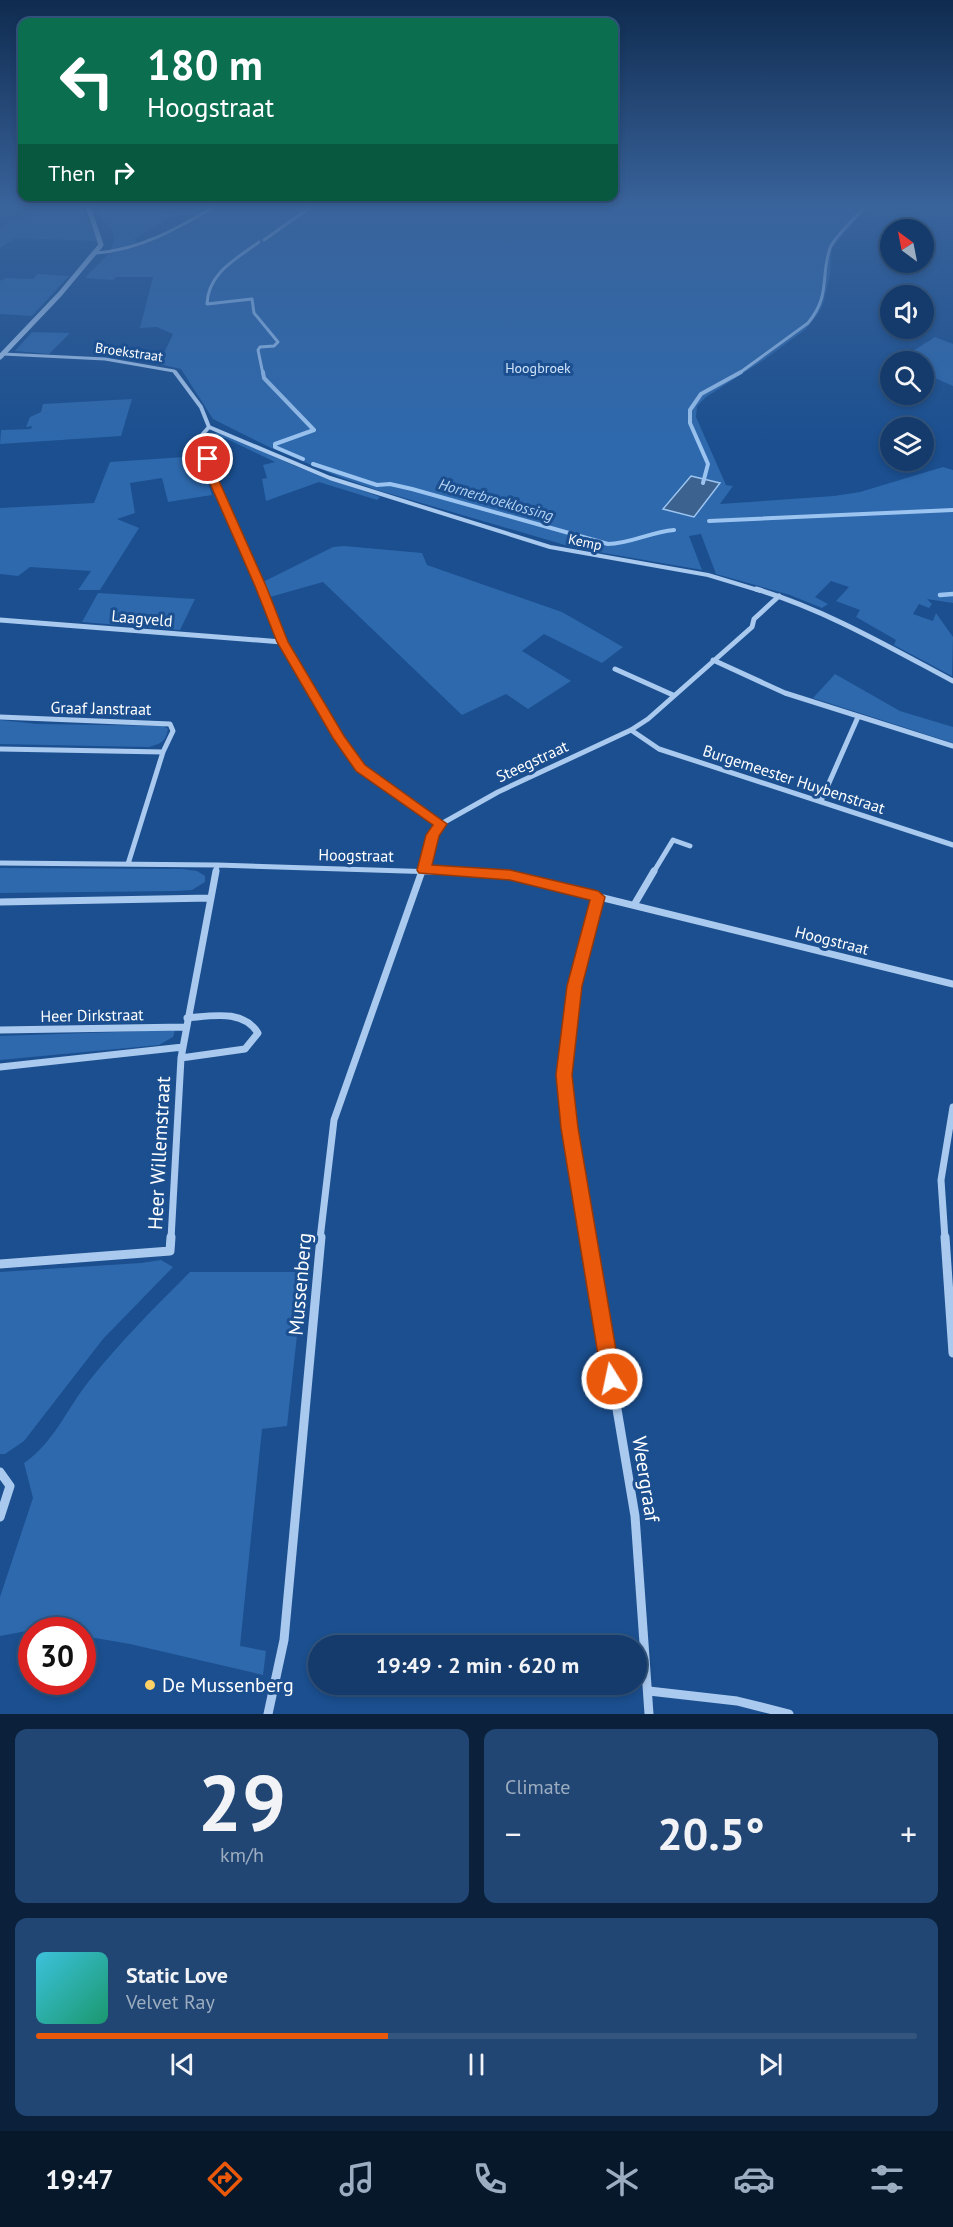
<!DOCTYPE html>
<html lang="en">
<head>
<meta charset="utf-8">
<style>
	:root { --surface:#143b6b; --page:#214673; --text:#f1f3f6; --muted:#9dadc1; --line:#33557e; --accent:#ea580c }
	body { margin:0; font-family:"PT Sans",sans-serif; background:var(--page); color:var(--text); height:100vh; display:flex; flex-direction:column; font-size:22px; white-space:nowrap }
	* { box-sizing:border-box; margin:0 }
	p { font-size:20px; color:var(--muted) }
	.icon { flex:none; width:33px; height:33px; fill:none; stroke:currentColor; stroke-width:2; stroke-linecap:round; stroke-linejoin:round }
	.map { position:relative; height:1714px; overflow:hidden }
	.side { display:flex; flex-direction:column; gap:15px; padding:15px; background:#0b203b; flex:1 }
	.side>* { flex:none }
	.guide { position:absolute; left:18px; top:18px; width:600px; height:183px; border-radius:12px; box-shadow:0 3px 9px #0003,0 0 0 2px var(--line); background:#0b6e4f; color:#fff; overflow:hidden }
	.needle { width:39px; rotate:328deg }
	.controls { position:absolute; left:880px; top:219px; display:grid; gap:12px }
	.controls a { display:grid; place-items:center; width:54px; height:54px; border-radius:50%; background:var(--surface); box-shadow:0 3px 9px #0003,0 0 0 2px var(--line); font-size:30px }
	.speed { position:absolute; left:18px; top:1617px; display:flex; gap:12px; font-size:30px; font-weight:700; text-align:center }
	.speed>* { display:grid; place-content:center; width:78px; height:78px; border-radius:50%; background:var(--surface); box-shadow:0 3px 9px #0003,0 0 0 2px var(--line); line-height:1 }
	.speed .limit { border:9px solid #d22; background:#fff; color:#111 }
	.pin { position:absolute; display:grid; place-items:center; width:51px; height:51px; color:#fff; margin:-26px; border:3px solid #fff; border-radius:50%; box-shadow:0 2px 6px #0007 }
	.me { position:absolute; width:66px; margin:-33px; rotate:350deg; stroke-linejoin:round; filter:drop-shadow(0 0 4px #0008) }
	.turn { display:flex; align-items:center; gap:21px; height:126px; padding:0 30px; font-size:27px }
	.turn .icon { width:78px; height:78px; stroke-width:2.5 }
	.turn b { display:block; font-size:42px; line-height:51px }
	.then { display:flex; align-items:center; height:57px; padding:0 30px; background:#0003; gap:12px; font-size:22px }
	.big { font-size:45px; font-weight:700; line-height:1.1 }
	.side .card { flex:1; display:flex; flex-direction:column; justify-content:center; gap:9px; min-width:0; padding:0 21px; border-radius:12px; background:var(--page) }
	.side .dial { align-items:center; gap:0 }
	.dial b { font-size:78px; line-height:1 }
	.song { display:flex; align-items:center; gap:18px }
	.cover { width:72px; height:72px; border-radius:9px; background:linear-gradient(135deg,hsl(190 70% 55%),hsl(160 70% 35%)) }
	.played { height:6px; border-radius:3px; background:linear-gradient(90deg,var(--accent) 40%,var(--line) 40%) }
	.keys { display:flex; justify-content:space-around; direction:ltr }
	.heat { display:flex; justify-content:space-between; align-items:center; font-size:33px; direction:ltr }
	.side .tiles { flex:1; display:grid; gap:15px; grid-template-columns:1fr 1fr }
	.card:last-child { grid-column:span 2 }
	.trip { position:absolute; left:308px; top:1635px; width:339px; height:60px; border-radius:30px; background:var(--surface); box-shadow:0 3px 9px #0003,0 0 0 2px var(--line); font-weight:700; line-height:60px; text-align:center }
	.dock { display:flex; height:96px; justify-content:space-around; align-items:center; background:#08182b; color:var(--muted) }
	.dock .icon { width:42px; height:42px }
	.dock .selected { color:var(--accent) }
	.dock b { font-size:27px; color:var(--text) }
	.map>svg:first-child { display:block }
	.green { fill:#2e69ad }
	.water { fill:#3c6290; stroke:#9cc4f0; stroke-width:1.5 }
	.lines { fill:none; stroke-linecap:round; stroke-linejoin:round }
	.stream-far2 { stroke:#9cc4f0; stroke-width:3 }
	.stream-far1 { stroke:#9cc4f0; stroke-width:4 }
	.stream { stroke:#9cc4f0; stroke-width:4.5 }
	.minor-far4 { stroke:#a9c9ee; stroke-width:3 }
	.minor-far3 { stroke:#a9c9ee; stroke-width:4 }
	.minor-far2 { stroke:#a9c9ee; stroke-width:5 }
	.minor-far1 { stroke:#a9c9ee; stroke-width:7 }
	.minor { stroke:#a9c9ee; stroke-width:9 }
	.tertiary { stroke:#a9c9ee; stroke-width:5 }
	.route { fill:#ea580c; stroke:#983908; stroke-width:1.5 }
	.poi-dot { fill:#ffd166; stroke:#1b4f8f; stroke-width:2 }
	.labels { text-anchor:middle; stroke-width:6; stroke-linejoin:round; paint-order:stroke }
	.far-street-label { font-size:14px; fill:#fff; stroke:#1b4f8f }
	.far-park-label { font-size:14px; fill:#cfe3fa; stroke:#1b4f8f }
	.far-water-label { font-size:15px; font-style:italic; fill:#b5d3f5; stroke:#1b4f8f }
	.street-label { font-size:16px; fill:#fff; stroke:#1b4f8f }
	.near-street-label { font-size:20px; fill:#fff; stroke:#1b4f8f }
	.near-poi-label { font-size:20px; fill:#fff; stroke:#1b4f8f; text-anchor:start }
</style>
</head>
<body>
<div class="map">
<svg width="953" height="1714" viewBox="0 0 953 1714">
	<rect width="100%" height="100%" fill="#1b4f8f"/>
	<path class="green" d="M55,206L82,208L97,241L15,238L0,248V227L12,222L0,217L16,221Z
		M97,206H176L163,213L176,214L134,239L138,242L136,243L109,252C121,232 109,229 97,213Z
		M220,206H868L832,248L830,275L823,304L818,314L806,329L765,359L706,397L697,406L696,417L726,485L733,486L720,504L834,496L860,492L943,467L953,470V603L927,599L932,604L929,608L919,604L913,614L933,621L936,613L953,637L952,676L894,645L896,640L856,617L860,610L836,601L849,587L831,581L815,597L828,604L822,608L790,595L716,574L701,534L689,536L702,570L575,548L377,490L337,476L269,447L213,419L181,369L159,364L173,334L157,327L140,328L153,277H116L113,280L85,278L107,255L178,230Z
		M38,274L69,276L32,316L0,314V281L6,278L33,279Z
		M32,332L70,333L49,354L15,351Z
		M935,337L953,344V386L924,373V362L897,361Z
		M132,399L121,436L0,444L1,430L31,429L32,426L26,427L30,417L41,412L43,404Z
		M219,432L295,466L380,497L377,500L319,482L266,501L262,479L267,478L263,465L275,462L225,438L209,441L214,459L210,458L206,442L208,435Z
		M199,456L212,495L168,502L162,478L130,483L135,513L117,519L139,528L100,590H78L91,571L30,567L18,576L0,574V508L94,503L110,462Z
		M344,546L422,553L427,565L562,612L623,647L602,663L544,634L522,651L571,681L528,709L506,694L462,715L323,582L270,597L263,582L333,547Z
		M98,593L195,599L180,630L82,622Z
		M835,674L900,711L953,727V743L813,698Z
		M0,720L37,724L164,726L168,729C166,741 161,744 149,747L0,744Z
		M0,868L183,869L197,871L205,876V882L192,890L176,891L0,893Z
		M175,1030L173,1037L159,1045L0,1060V1036Z
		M161,1260L173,1267L103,1339L24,1441L5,1454H0V1272L141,1263Z
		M190,1272H304L287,1426L262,1429L240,1646L266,1651L263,1675L130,1644L83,1636L82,1630L37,1629L0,1636V1597L33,1498L24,1463C53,1444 68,1407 89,1381C120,1342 155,1307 190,1272Z"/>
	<path class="water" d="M691,476L720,483L694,517L663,509Z"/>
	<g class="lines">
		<path class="stream-far2" d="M264,240L312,206
			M259,242C236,259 208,273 207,304L252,299L254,313L278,342L274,346L260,347L258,350L263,374
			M738,374L808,323C831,295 820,278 830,248C834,237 857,216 866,206"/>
		<path class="stream-far1" d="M263,372L264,378L314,430L275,444V447L303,459
			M313,464L377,485L390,484L412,489L608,544C630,544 650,532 674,530
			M703,483L708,464L690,423V410L701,394L741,372
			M709,521L953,510"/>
		<path class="stream" d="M940,595L953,594"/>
		<path class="minor-far4" d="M96,253C140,250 178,228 216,206
			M3,354L105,359L174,371L176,374"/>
		<path class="minor-far3" d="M175,372L201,407L209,427
			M209,427L330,478L550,547L708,575L761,591
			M209,427L201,436L214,481L263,591"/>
		<path class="minor-far2" d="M262,589L282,642L339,738L361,768L441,824
			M756,589C826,610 889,647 953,681
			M0,620L282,642
			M713,660L785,693L953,746
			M615,669L673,695
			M0,717L170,724L173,731L163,752L128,864
			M631,730L659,749L953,845
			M0,749L163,752
			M821,801L858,717
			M0,863L217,865L216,873
			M217,865L468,873
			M422,873L432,835L441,824L498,792L631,730L648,719L752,627L754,619L779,596
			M653,873L673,840L690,846"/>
		<path class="minor-far1" d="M443,871L510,875L953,984
			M0,902L211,898L216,871
			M634,905L654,871
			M0,1030L185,1027
			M181,1058L245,1049L258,1033C243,1009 212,1016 187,1018
			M0,1067L183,1047
			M171,1239L181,1058L211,898
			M320,1239L334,1120L422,871
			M588,1239C579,1185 566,1131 564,1076C563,1016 583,955 598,897
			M945,1239L941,1180L953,1107"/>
		<path class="minor" d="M588,1237L635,1516L649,1714
			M945,1237L953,1353
			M0,1264L170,1251L171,1237
			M0,1472L10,1486L0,1517
			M649,1691L737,1701L789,1714
			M268,1714L284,1640L321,1237"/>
		<path class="tertiary" d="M0,357L60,294L101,245L88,206"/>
	</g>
	<linearGradient id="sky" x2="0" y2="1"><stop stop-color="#0f2b4f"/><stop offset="0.46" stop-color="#39639b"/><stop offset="1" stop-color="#39639b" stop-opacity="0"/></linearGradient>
	<rect width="953" height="446" fill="url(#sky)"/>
	<path class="route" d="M208,456L212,459L219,481L266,586L288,642L344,736L365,765L447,824L439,836L432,865L510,870L598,891L605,897L582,986L572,1075L578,1128L621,1379L619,1386L612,1389L605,1386L602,1379L561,1128L556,1075L567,986L590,900L510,880L419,873L417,870L426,835L433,825L356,771L333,738L277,642L255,586L209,481L203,459Z"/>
	<circle class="poi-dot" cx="150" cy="1685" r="6"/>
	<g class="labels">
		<g class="far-street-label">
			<text transform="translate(129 352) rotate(8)" y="5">Broekstraat</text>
			<text transform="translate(585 542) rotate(12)" y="5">Kemp</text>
		</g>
		<g class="far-park-label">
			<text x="538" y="373">Hoogbroek</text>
		</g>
		<g class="far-water-label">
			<text transform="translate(496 500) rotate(16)" y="5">Hornerbroeklossing</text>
		</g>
		<g class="street-label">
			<text transform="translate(142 618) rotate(5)" y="6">Laagveld</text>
			<text transform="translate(101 708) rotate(1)" y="6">Graaf Janstraat</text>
			<text transform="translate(532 761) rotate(-25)" y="6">Steegstraat</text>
			<text transform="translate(794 779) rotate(18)" y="6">Burgemeester Huybenstraat</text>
			<text transform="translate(356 855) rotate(1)" y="6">Hoogstraat</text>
			<text transform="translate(832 940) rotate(14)" y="6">Hoogstraat</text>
			<text transform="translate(92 1015) rotate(-1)" y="6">Heer Dirkstraat</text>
		</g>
		<g class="near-street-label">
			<text transform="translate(159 1153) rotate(-87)" y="7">Heer Willemstraat</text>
			<text transform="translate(300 1284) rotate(-85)" y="7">Mussenberg</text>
			<text transform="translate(646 1479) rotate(81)" y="7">Weergraaf</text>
		</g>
		<g class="near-poi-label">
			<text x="162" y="1692">De Mussenberg</text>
		</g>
	</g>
</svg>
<div class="controls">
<a><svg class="needle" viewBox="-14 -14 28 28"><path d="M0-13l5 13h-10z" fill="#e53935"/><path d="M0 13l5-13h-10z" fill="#9dadc1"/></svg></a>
<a><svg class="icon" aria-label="sound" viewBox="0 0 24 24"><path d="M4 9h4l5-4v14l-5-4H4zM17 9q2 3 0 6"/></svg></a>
<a><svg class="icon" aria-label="search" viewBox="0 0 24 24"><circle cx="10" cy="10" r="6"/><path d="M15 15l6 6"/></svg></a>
<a><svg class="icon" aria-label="layers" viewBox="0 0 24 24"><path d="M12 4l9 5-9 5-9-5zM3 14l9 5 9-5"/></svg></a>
</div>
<div class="speed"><div class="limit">30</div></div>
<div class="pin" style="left:208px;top:459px;background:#d93025"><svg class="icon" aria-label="arrive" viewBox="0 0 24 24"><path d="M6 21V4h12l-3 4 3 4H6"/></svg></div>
<svg class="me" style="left:612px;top:1379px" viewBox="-20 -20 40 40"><circle r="17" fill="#ea580c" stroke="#fff" stroke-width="3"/><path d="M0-11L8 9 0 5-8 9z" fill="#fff"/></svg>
<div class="trip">19:49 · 2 min · 620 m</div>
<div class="guide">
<div class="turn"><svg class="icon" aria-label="left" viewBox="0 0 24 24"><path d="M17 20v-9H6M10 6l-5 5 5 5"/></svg><div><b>180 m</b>Hoogstraat</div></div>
<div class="then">Then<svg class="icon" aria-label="right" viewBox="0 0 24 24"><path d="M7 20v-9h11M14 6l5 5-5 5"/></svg></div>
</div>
</div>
<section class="side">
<div class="tiles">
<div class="card dial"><b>29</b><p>km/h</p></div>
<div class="card"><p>Climate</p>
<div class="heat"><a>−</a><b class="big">20.5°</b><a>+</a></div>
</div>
<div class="card">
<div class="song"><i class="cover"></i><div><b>Static Love</b><p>Velvet Ray</p></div></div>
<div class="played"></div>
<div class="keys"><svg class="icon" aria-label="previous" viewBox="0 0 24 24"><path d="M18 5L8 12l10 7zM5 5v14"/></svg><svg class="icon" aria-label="pause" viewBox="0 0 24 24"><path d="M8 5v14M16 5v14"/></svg><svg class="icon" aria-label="next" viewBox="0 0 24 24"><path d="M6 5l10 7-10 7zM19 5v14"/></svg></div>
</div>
</div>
</section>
<nav class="dock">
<b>19:47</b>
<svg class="icon selected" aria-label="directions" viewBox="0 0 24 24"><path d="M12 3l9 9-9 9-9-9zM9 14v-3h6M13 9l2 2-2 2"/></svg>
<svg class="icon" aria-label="music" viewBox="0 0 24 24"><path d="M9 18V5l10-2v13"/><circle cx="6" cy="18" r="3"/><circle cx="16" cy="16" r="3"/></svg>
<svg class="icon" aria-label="phone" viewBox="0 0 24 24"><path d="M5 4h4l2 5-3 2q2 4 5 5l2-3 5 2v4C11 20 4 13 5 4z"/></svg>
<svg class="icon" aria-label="climate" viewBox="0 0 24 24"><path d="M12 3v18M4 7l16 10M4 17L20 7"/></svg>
<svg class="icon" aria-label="car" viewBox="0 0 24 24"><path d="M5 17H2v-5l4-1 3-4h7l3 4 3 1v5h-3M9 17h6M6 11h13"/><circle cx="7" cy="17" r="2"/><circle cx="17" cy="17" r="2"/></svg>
<svg class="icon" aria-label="filters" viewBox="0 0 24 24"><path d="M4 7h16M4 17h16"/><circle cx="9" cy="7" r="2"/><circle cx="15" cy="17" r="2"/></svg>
</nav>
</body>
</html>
